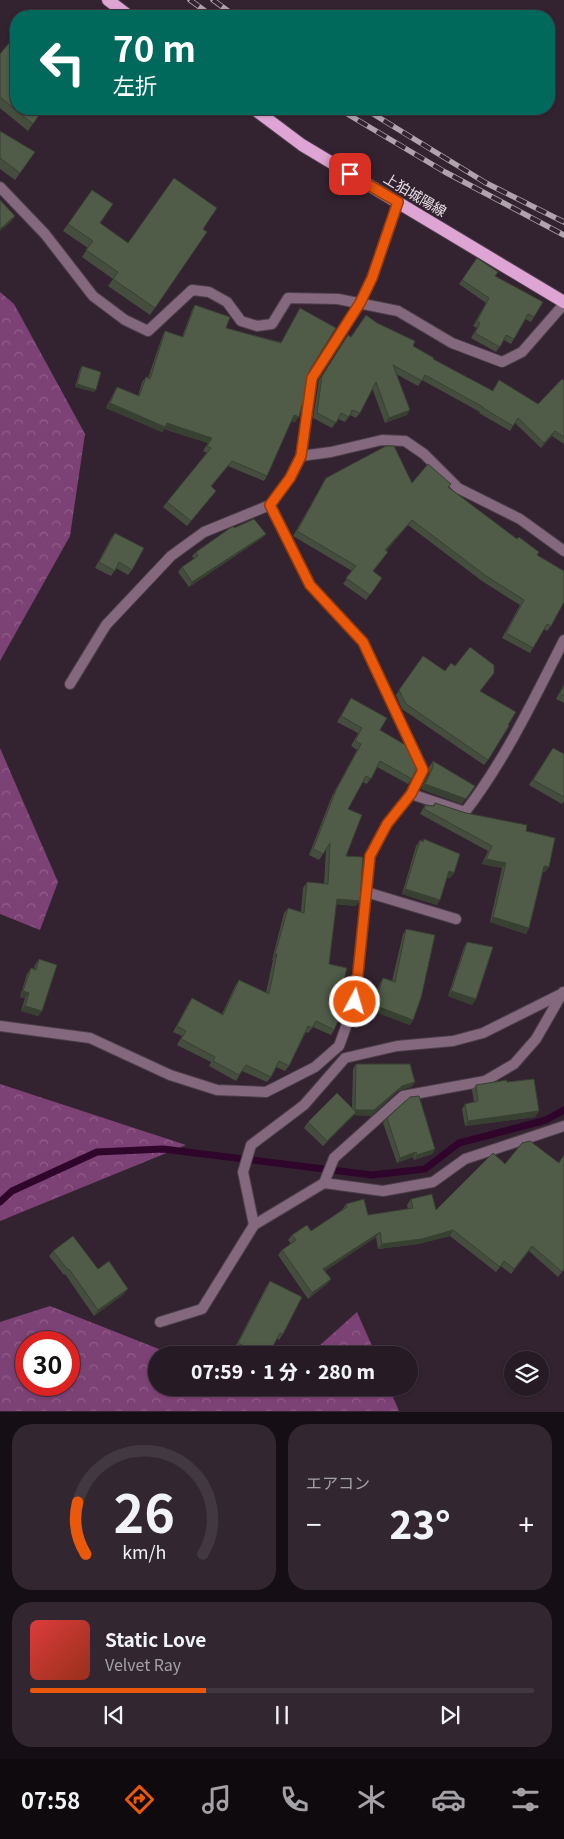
<!DOCTYPE html>
<html lang="ja">
<head>
<meta charset="utf-8">
<style>
	:root { --surface:#261a24; --page:#322731; --text:#f1f3f6; --muted:#a4a1a6; --line:#423841; --accent:#ea580c }
	body { margin:0; font-family:Georgia,"Noto Sans JP",serif; background:var(--page); color:var(--text); height:100vh; display:flex; flex-direction:column; font-size:19px; white-space:nowrap }
	* { box-sizing:border-box; margin:0 }
	p { font-size:16px; color:var(--muted) }
	.icon { flex:none; width:28px; height:28px; fill:none; stroke:currentColor; stroke-width:2; stroke-linecap:round; stroke-linejoin:round }
	.map { position:relative; height:1412px; overflow:hidden }
	.details { display:flex; flex-direction:column; gap:12px; padding:12px; background:#150e14; flex:1 }
	.details>* { flex:none }
	.hud { position:absolute; left:10px; top:10px; width:545px; height:105px; border-radius:20px; box-shadow:0 1px 4px #0004,0 0 0 1px var(--line); background:#00695c; color:#fff; overflow:hidden }
	.buttons { position:absolute; left:504px; top:1351px; display:grid; gap:10px }
	.buttons a { display:grid; place-items:center; width:45px; height:45px; border-radius:50%; background:var(--surface); box-shadow:0 1px 4px #0004,0 0 0 1px var(--line); font-size:25px }
	.speed { position:absolute; left:15px; top:1331px; display:flex; gap:10px; font-size:25px; font-weight:700; text-align:center }
	.speed>* { display:grid; place-content:center; width:65px; height:65px; border-radius:50%; background:var(--surface); box-shadow:0 1px 4px #0004,0 0 0 1px var(--line); line-height:1 }
	.speed .limit { border:8px solid #d22; background:#fff; color:#111 }
	.pin { position:absolute; display:grid; place-items:center; width:42px; height:42px; color:#fff; margin:-21px; border-radius:10px; box-shadow:0 2px 8px #0006 }
	.me { position:absolute; width:55px; margin:-28px; rotate:6deg; stroke-linejoin:round; filter:drop-shadow(0 0 4px #0008) }
	.turn { display:flex; align-items:center; gap:18px; height:105px; padding:0 20px; font-size:22px }
	.turn .icon { width:65px; height:65px; stroke-width:2.5 }
	.turn b { display:block; font-size:35px; line-height:42px }
	.big { font-size:38px; font-weight:800; line-height:1.1 }
	.details .card { flex:1; display:flex; flex-direction:column; justify-content:center; gap:8px; min-width:0; padding:0 18px; border-radius:20px; background:var(--page) }
	.details .dial { align-items:center; gap:0 }
	.dial svg { height:130px; overflow:visible; fill:none; stroke:var(--line); stroke-width:7; stroke-linecap:round; text-anchor:middle }
	.dial text { fill:var(--text); stroke:none }
	.song { display:flex; align-items:center; gap:15px }
	.cover { width:60px; height:60px; border-radius:8px; background:linear-gradient(135deg,hsl(0 70% 55%),hsl(10 70% 35%)) }
	.played { height:5px; border-radius:2px; background:linear-gradient(90deg,var(--accent) 35%,var(--line) 35%) }
	.keys { display:flex; justify-content:space-around; direction:ltr }
	.heat { display:flex; justify-content:space-between; align-items:center; font-size:28px; direction:ltr }
	.details .tiles { flex:1; display:grid; gap:12px; grid-template-columns:1fr 1fr }
	.card:last-child { grid-column:span 2 }
	.trip { position:absolute; left:148px; top:1346px; width:270px; height:50px; border-radius:25px; background:var(--surface); box-shadow:0 1px 4px #0004,0 0 0 1px var(--line); font-weight:800; line-height:50px; text-align:center }
	.dock { display:flex; height:80px; justify-content:space-around; align-items:center; background:#0f0a0e; color:var(--muted) }
	.dock .icon { width:35px; height:35px }
	.dock .current { color:var(--accent) }
	.dock b { font-size:22px; color:var(--text) }
	.map>svg:first-child { display:block }
	.forest { fill:url(#forest-crowns); fill-rule:evenodd }
	.lines { fill:none; stroke-linecap:round; stroke-linejoin:round }
	.stream { stroke:#2f052b; stroke-width:7 }
	.street-casing { stroke:#4d3e4a; stroke-width:12 }
	.primary-casing { stroke:#4d3e4a; stroke-width:14 }
	.street { stroke:#83687e; stroke-width:10 }
	.primary { stroke:#dea5d4; stroke-width:12 }
	.rail-casing { stroke:#b0a3ad; stroke-width:5.5 }
	.rail { stroke:#332330; stroke-width:4; stroke-dasharray:11; stroke-linecap:butt }
	.wall { fill:#454e3e }
	.shaded-wall { fill:#384032 }
	.building { fill:#505b48; stroke:#384032 }
	.route-casing { stroke:#983908; stroke-width:12 }
	.route { stroke:#ea580c; stroke-width:9 }
	.labels { text-anchor:middle; stroke-width:5; stroke-linejoin:round; paint-order:stroke }
	.street-label { font-size:14px; fill:#ede2ea; stroke:#332330 }
</style>
</head>
<body>
<div class="map">
<svg width="564" height="1412" viewBox="0 0 564 1412">
	<defs>
		<pattern id="forest-crowns" width="20" height="18" patternUnits="userSpaceOnUse" patternTransform="scale(1.25)"><rect width="20" height="18" fill="#7d4275"/><path d="M2 6a3 3 0 1 1 6 0M12 15a3 3 0 1 1 6 0" fill="none" stroke="#905d89"/></pattern>
	</defs>
	<rect width="100%" height="100%" fill="#332330"/>
	<path class="forest" d="M0,292L14,304L85,434L70,536L0,661Z
		M0,748L58,882L40,930L0,914Z
		M0,1084L186,1145L0,1221Z
		M50,1306L174,1355H156V1388H256L268,1392L273,1388H389L399,1411H0V1322ZM26,1342H69V1385H26Z
		M357,1312L376,1355H309Z"/>
	<g class="lines">
		<path class="stream" d="M0,1202L12,1191L97,1152L163,1149L372,1175L425,1169L459,1143L546,1120L564,1110"/>
		<g class="street-casing">
			<path id="street" d="M0,187L45,234L93,296L125,320L148,331L192,290L209,292L227,302L241,321L257,326L272,324L288,298L338,299L398,311L452,343L502,362L522,352L564,304
				M301,456L331,452L382,440L405,441L424,454L458,488L520,519L564,551
				M70,684L106,625L171,556L204,532L270,505L290,478L301,456L312,378L360,303L372,278L398,202
				M411,794L465,812C505,760 534,699 564,640
				M366,892L456,919
				M0,1026L90,1038L170,1075L217,1090L266,1092L315,1067L339,1046L355,1002L370,856L387,824L411,794L423,770L363,642L310,585L270,505
				M324,1183L334,1158L403,1096L485,1081L514,1064L536,1039L563,992
				M254,1225L243,1172L251,1145L304,1105L345,1058L397,1046L453,1041L483,1033L563,993
				M160,1322L202,1309L254,1225L324,1183L383,1191L433,1182L465,1159L564,1126"/>
		</g>
		<g class="primary-casing">
			<path id="primary" d="M108,0L129,16
				M254,109L302,145L564,302"/>
		</g>
		<use href="#street" class="street"/>
		<use href="#primary" class="primary"/>
		<g class="rail-casing">
			<path id="rail" d="M190,0L212,16
				M213,0L235,16
				M339,109L445,172L564,235
				M365,109L486,183L564,222"/>
		</g>
		<use href="#rail" class="rail"/>
	</g>
	<path class="wall" d="M0,54L16,109H43L28,131L0,108Z
		M0,131L35,152L15,180L0,169Z
		M92,190L100,223L128,243L203,229L207,232L150,315L108,286L113,279L82,257L88,248L63,231Z
		M477,258L495,276L534,317L531,322L525,319L511,344L504,340L496,352L471,338L477,328L473,326L486,303L459,284Z
		M195,305L226,328L281,342L300,308L310,370L304,406L295,422L291,421L267,476L264,481L228,466L211,487L216,491L187,526L163,507L207,453L203,451L208,443L164,429L162,432L106,408L114,392L117,387L138,396L142,382L146,377L148,378L162,337L165,331L182,337L192,310Z
		M377,323L433,359L492,391L499,380L538,404L564,381V444L552,436L541,448L515,423L510,431L479,413L480,412L422,380L418,386L396,374L407,415L385,423L372,388L360,413L356,418L350,415L345,422L338,419L332,428L313,418L319,380L348,335L351,337Z
		M82,366L94,392L75,387L80,369Z
		M326,478L412,483L451,484L448,488L537,555L551,626L547,631L544,629L530,653L502,638L520,605L482,581L408,525L386,551L373,571L382,578L366,600L343,584L352,571L293,536Z
		M234,528L266,534L262,538L189,587L178,572L182,567L194,559L192,556L196,552Z
		M115,533L132,570L128,575L116,568L111,576L95,568L111,538Z
		M423,656L445,671L480,691L488,760L484,765L402,709L396,695Z
		M564,684V703L556,699Z
		M351,698L380,730L412,779L408,784L377,767L367,784L363,782L348,809L346,856L356,906L336,904L329,964L340,996L334,1030L331,1035L313,1027L308,1033L306,1032L289,1066L285,1071L276,1067L271,1077L267,1082L242,1071L236,1081L209,1066L211,1062L177,1045L182,1036L173,1032L188,1004L192,998L222,1014L235,986L239,980L266,993L273,960H272L284,913L288,908L301,912L303,888L307,882L324,884L326,850L319,860L309,855L332,796L357,750L351,746L358,733L337,722Z
		M553,748L564,754V801L562,804L529,785Z
		M433,761L462,804L421,789L429,773V767Z
		M435,803L466,813L526,831L549,867L545,872H543L529,928L526,934L490,922L502,868L482,864L488,851L420,814L422,810L425,805L432,806Z
		M424,839L454,873L450,878L447,877L437,905L402,894L416,846L420,840L422,841Z
		M406,929L413,1020L410,1025L370,1010L380,983L383,978L392,981L403,934Z
		M467,942L476,999L472,1005L448,996L464,947Z
		M39,959L42,1011L38,1016L21,1011L25,998L20,997L27,974L31,968L34,969L35,965Z
		M356,1064L415,1082L411,1087L398,1091L371,1116L354,1115L323,1146L304,1128L308,1122L352,1108L353,1069Z
		M507,1082L539,1111L535,1117L465,1126L462,1109L465,1104L474,1102L472,1090L476,1085Z
		M387,1118L435,1149L432,1154L414,1160L413,1157L397,1163L383,1123Z
		M564,1155V1270L558,1277L529,1251L511,1274L501,1266L496,1272L450,1236L418,1244L378,1249L376,1237L325,1271L331,1279L327,1284L308,1299L278,1255L282,1250L291,1244L288,1240L292,1235L311,1231L342,1210L346,1204L368,1215L408,1209L407,1205L411,1199L436,1210L505,1164L558,1163Z
		M53,1251L98,1269L124,1294L94,1316L65,1274L64,1275L49,1256Z
		M270,1281L283,1334L279,1340L277,1338L268,1355H247L234,1349L266,1287Z"/>
	<path class="shaded-wall" d="M15,216L11,222L0,231V229Z
		M77,384L96,390L94,392L75,387Z
		M110,403L167,423L212,438L208,443L164,429L162,432L106,408Z
		M410,410L407,415L385,423L389,418Z
		M294,415L299,417L295,422L290,420Z
		M555,431L552,436L541,448L544,443Z
		M412,520L408,525L382,556L385,550Z
		M266,534L262,538L189,587L192,582Z
		M425,784L475,786L462,804L421,789Z
		M486,859L506,863L502,868L482,864Z
		M544,866L549,867L545,872L540,871Z
		M449,871L454,873L450,878L445,877Z
		M405,889L440,900L437,905L402,894Z
		M337,899L360,901L356,906L333,904Z
		M493,917L529,928L526,934L490,922Z
		M275,954H277L273,960H272Z
		M23,991L29,993L25,998L20,997Z
		M451,991L476,999L472,1005L448,996Z
		M374,1005L413,1020L410,1025L370,1010Z
		M25,1006L42,1011L38,1016L21,1011Z
		M415,1082L411,1087L398,1091L371,1116L354,1115L323,1146L327,1141L352,1115L355,1110L402,1086Z
		M539,1111L535,1117L465,1126L468,1121Z
		M435,1149L432,1154L414,1160L417,1155Z
		M416,1152L413,1157L397,1163L400,1158Z
		M453,1230L450,1236L418,1244L378,1249L382,1244Z
		M380,1232L376,1237L319,1275L323,1269Z
		M331,1279L327,1284L308,1299L312,1293Z
		M128,1289L124,1294L94,1316L98,1310Z"/>
	<path class="building" d="M14,37L16,38V109H43L33,124L0,97V54Z
		M0,131L35,152L20,173L0,158Z
		M174,178L217,208L203,229L207,232L155,308L113,279L118,272L86,250L93,241L68,224L92,190L113,204L100,223L128,243Z
		M0,200L15,216L0,229Z
		M477,258L498,272L495,276L543,302L534,317L528,314L514,339L506,335L500,347L475,333L480,323L477,321L489,298L462,280Z
		M195,305L230,317L226,328L281,343L300,308L336,328L310,370L304,406L302,405L299,417L294,415L267,476L232,461L211,486L216,491L191,521L167,502L211,448L207,446L212,438L167,423L165,427L110,403L117,387L139,396L146,377L150,379L165,331L183,337Z
		M366,315L377,323L415,341L413,346L434,358L433,359L493,391L499,380L538,404L562,379L564,381V437L555,431L544,443L518,418L513,426L483,408V407L425,375L422,381L393,365L410,410L389,418L376,382L360,413L352,410L349,417L341,413L336,423L317,413L322,376L348,335L351,337Z
		M82,366L101,372L96,390L77,384Z
		M386,446H394L412,483L428,464L451,484L448,487L517,539L519,537L539,552L537,555L564,571V602L551,626L547,624L533,648L506,633L524,600L486,576L412,520L385,550L388,552L373,571L382,578L370,595L346,578L356,566L297,531L326,478Z
		M254,519L266,534L192,582L182,567L198,556L196,552L233,526L234,528Z
		M115,533L144,548L132,570L119,562L115,571L99,562Z
		M470,647L494,665V673L480,691L516,712L508,725L509,726L488,760L406,704L399,690L423,656L445,671L451,663L455,666Z
		M564,685V696L560,694Z
		M351,698L387,718L380,730L412,749L419,764L412,779L380,761L371,779L366,776L348,809L362,815L346,856L363,857L360,901L337,899L329,964L347,968L340,996L348,999L334,1030L316,1021L312,1028L308,1026L289,1066L279,1061L271,1077L246,1065L239,1075L213,1061L215,1057L181,1039L186,1031L177,1026L192,998L223,1015L239,980L269,994L277,954H275L288,908L304,913L307,882L328,884L330,843L323,854L313,849L336,790L361,744L355,741L362,728L341,716Z
		M553,748L564,754V797L533,780Z
		M433,761L475,786L466,799L425,784L433,767Z
		M435,803L466,813L527,825L526,831L555,838L549,867L544,866L529,928L493,917L506,863L486,859L492,846L424,809L425,805L434,806Z
		M424,839L460,854L454,873L449,871L440,900L405,889L420,840L423,842Z
		M406,929L435,935L421,998L413,1020L374,1005L383,978L395,982Z
		M467,942L493,947L476,999L451,991Z
		M39,959L57,965L42,1011L25,1006L29,993L23,991L31,968L36,970Z
		M356,1064H410L415,1082L402,1086L374,1110H355Z
		M534,1079L539,1111L468,1121L465,1104L478,1101L476,1085L507,1080V1082Z
		M337,1093L356,1112L327,1141L308,1122Z
		M419,1096L435,1149L417,1155L416,1152L400,1158L387,1118L410,1097Z
		M530,1141L559,1163L564,1155V1269L562,1272L532,1246L514,1269L504,1261L500,1267L453,1230L422,1239L382,1244L380,1232L323,1269L331,1279L312,1293L282,1250L296,1240L292,1235L307,1225L311,1231L347,1207L346,1204L364,1199L368,1215L413,1208L411,1199L432,1194L436,1210L493,1153L505,1164L522,1143Z
		M73,1236L98,1269L109,1261L128,1289L98,1310L69,1269L68,1270L53,1251Z
		M270,1281L302,1297L283,1334L280,1333L268,1355H262L238,1343Z"/>
	<g class="lines">
		<g class="route-casing">
			<path id="route" d="M350,174L398,202L372,278L360,303L312,378L301,456L290,478L270,505L310,585L363,642L423,770L411,794L387,824L370,856L355,1002"/>
		</g>
		<use href="#route" class="route"/>
	</g>
	<g class="labels">
		<g class="street-label">
			<text transform="translate(415 195) rotate(31)" y="5">上狛城陽線</text>
		</g>
	</g>
</svg>
<div class="buttons">
<a><svg class="icon" aria-label="layers" viewBox="0 0 24 24"><path d="M12 4l9 5-9 5-9-5zM3 14l9 5 9-5"/></svg></a>
</div>
<div class="speed"><div class="limit">30</div></div>
<div class="pin" style="left:350px;top:174px;background:#d93025"><svg class="icon" aria-label="arrive" viewBox="0 0 24 24"><path d="M6 21V4h12l-3 4 3 4H6"/></svg></div>
<svg class="me" style="left:355px;top:1002px" viewBox="-20 -20 40 40"><circle r="17" fill="#ea580c" stroke="#fff" stroke-width="3"/><path d="M0-11L8 9 0 5-8 9z" fill="#fff"/></svg>
<div class="trip">07:59 · 1 分 · 280 m</div>
<div class="hud">
<div class="turn"><svg class="icon" aria-label="left" viewBox="0 0 24 24"><path d="M17 20v-9H6M10 6l-5 5 5 5"/></svg><div><b>70 m</b>左折</div></div>
</div>
</div>
<section class="details">
<div class="tiles">
<div class="card dial"><svg viewBox="0 0 100 80">
<path d="M14 69A42 42 0 1 1 86 69"/>
<path d="M14 69A42 42 0 0 1 9 37" stroke="#ea580c"/>
<text x="50" y="56" font-size="32" font-weight="700">26</text>
<text x="50" y="72" font-size="11">km/h</text>
</svg></div>
<div class="card"><p>エアコン</p>
<div class="heat"><a>−</a><b class="big">23°</b><a>+</a></div>
</div>
<div class="card">
<div class="song"><i class="cover"></i><div><b>Static Love</b><p>Velvet Ray</p></div></div>
<div class="played"></div>
<div class="keys"><svg class="icon" aria-label="previous" viewBox="0 0 24 24"><path d="M18 5L8 12l10 7zM5 5v14"/></svg><svg class="icon" aria-label="pause" viewBox="0 0 24 24"><path d="M8 5v14M16 5v14"/></svg><svg class="icon" aria-label="next" viewBox="0 0 24 24"><path d="M6 5l10 7-10 7zM19 5v14"/></svg></div>
</div>
</div>
</section>
<nav class="dock">
<b>07:58</b>
<svg class="icon current" aria-label="directions" viewBox="0 0 24 24"><path d="M12 3l9 9-9 9-9-9zM9 14v-3h6M13 9l2 2-2 2"/></svg>
<svg class="icon" aria-label="music" viewBox="0 0 24 24"><path d="M9 18V5l10-2v13"/><circle cx="6" cy="18" r="3"/><circle cx="16" cy="16" r="3"/></svg>
<svg class="icon" aria-label="phone" viewBox="0 0 24 24"><path d="M5 4h4l2 5-3 2q2 4 5 5l2-3 5 2v4C11 20 4 13 5 4z"/></svg>
<svg class="icon" aria-label="climate" viewBox="0 0 24 24"><path d="M12 3v18M4 7l16 10M4 17L20 7"/></svg>
<svg class="icon" aria-label="car" viewBox="0 0 24 24"><path d="M5 17H2v-5l4-1 3-4h7l3 4 3 1v5h-3M9 17h6M6 11h13"/><circle cx="7" cy="17" r="2"/><circle cx="17" cy="17" r="2"/></svg>
<svg class="icon" aria-label="filters" viewBox="0 0 24 24"><path d="M4 7h16M4 17h16"/><circle cx="9" cy="7" r="2"/><circle cx="15" cy="17" r="2"/></svg>
</nav>
</body>
</html>
